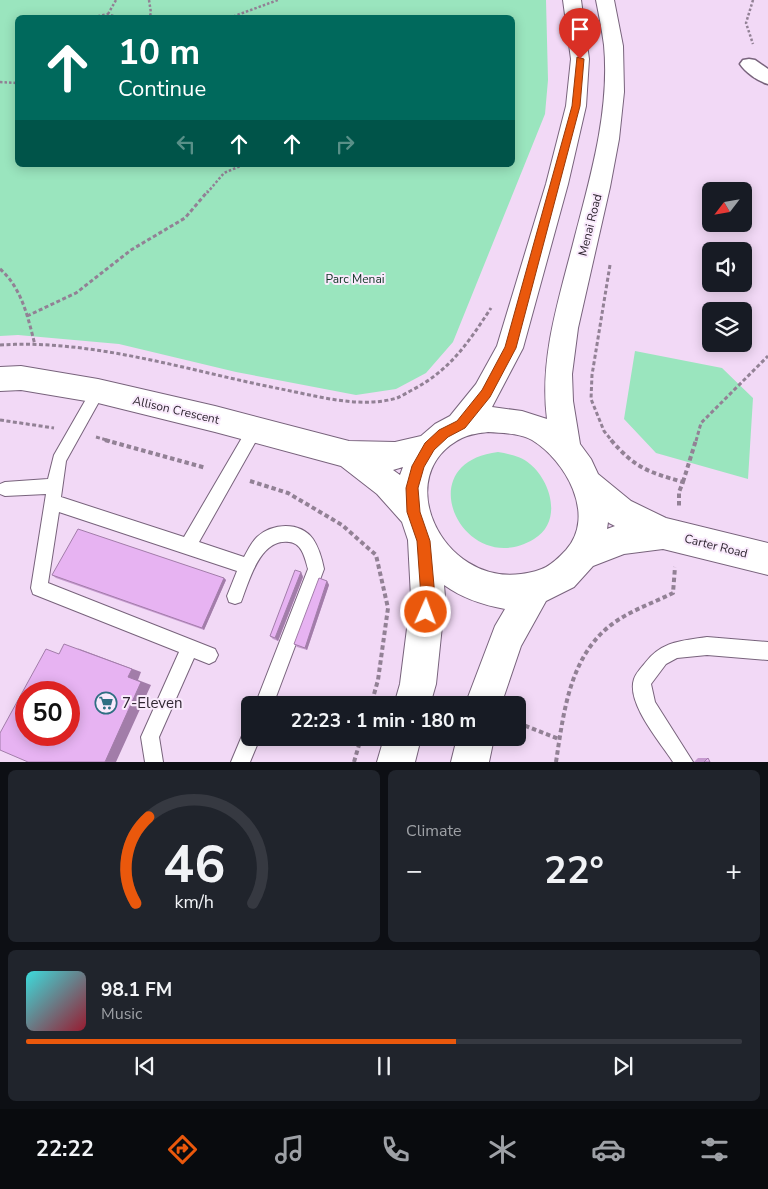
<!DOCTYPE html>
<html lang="en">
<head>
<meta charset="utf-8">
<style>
	:root { --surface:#171b24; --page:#20242c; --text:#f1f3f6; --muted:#9ea1a6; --line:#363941; --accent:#ea580c }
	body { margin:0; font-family:"Nunito Sans",sans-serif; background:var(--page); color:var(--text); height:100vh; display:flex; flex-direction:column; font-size:19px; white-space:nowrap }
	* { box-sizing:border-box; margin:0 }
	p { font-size:16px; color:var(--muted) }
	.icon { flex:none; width:28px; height:28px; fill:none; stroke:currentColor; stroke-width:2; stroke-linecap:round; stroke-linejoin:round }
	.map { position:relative; height:762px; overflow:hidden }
	.side { display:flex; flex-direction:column; gap:8px; padding:8px; background:#0d0f14; flex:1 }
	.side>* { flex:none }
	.top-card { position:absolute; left:15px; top:15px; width:500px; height:152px; border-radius:8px; box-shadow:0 2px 12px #0003; background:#00695c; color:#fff; overflow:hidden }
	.needle { width:32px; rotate:239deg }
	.buttons { position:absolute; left:702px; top:182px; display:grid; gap:10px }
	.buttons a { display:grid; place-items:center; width:50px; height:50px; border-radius:8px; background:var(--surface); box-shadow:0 2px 12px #0003; font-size:25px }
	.speed { position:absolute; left:15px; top:681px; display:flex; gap:10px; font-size:25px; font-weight:700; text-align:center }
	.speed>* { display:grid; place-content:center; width:65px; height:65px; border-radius:50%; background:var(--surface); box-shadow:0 2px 12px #0003; line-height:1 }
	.speed .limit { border:8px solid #d22; background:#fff; color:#111 }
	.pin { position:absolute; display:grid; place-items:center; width:42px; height:42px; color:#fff; margin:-51px -21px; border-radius:50% 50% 50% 0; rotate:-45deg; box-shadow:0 0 5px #0007 }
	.pin .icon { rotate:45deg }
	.me { position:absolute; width:55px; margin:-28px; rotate:2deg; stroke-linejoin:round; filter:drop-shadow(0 0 4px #0008) }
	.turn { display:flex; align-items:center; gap:18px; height:105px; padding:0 20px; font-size:22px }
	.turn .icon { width:65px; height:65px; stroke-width:2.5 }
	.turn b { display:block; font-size:35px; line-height:42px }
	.lanes { display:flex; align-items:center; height:48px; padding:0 20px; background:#0003; justify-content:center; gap:25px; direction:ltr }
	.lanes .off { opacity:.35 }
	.big { font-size:38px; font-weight:700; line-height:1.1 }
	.side .tile { flex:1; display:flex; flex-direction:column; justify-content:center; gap:8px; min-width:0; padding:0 18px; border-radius:8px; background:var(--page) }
	.side .dial { align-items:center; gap:0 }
	.dial svg { height:130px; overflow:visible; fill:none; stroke:var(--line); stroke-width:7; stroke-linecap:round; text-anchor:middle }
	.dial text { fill:var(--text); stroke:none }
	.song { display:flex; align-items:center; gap:15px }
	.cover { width:60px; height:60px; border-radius:8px; background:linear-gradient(135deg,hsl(180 70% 55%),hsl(350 70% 35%)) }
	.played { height:5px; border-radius:2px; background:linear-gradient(90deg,var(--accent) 60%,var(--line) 60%) }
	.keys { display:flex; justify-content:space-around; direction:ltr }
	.heat { display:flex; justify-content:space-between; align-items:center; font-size:28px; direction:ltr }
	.side .tiles { flex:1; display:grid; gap:8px; grid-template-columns:1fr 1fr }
	.tile:last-child { grid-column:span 2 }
	.trip { position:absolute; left:241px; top:696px; width:285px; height:50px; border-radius:8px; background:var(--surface); box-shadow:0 2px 12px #0003; font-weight:700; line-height:50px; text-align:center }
	.tab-bar { display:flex; height:80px; justify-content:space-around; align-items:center; background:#090b0e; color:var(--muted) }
	.tab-bar .icon { width:35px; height:35px }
	.tab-bar .current { color:var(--accent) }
	.tab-bar b { font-size:22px; color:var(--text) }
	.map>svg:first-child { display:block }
	.green { fill:#9ae5be; fill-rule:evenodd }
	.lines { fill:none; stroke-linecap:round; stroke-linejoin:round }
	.lane-casing { stroke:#78637c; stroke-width:2 }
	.street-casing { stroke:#78637c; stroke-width:3 }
	.secondary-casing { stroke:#78637c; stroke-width:2 }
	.path-far2 { stroke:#928195; stroke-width:2.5; stroke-dasharray:2.5 2; stroke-linecap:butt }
	.path-far1 { stroke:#928195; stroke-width:3; stroke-dasharray:4 2.5; stroke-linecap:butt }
	.path { stroke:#928195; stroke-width:4; stroke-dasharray:4.5 3; stroke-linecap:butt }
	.lane { fill:#fff; fill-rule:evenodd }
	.street { fill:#fff; fill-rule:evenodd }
	.secondary { fill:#fff; fill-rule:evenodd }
	.wall { fill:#c79ad0 }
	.shaded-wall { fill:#a27da9 }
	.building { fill:#e7b3f2; stroke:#a27da9; fill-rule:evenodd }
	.route { fill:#ea580c; stroke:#983908 }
	.labels { text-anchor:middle; stroke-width:4; stroke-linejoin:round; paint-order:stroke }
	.street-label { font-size:12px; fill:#2f2631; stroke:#f9eafc }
	.park-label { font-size:12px; fill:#0c3221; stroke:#f9eafc }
	.near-poi-label { font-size:15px; fill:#2f2631; stroke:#f9eafc; text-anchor:start }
</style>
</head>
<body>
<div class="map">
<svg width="768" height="762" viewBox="0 0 768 762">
	<rect width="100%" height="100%" fill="#f2d9f6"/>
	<path class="green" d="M0,0H546L548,80L545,114L453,342L426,373L396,389L356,395L236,372L119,344L18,335L0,336ZM18,18H512V165H18Z
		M635,351L722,368L753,398L748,479L656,453L624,419Z
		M498,452C509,454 521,456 530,464C551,481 563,522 534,539C465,581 406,463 498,452Z"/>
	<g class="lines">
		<g class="lane-casing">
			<path id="lane" d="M98,385L103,387L105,391L66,461L61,497L184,537L250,424L255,423L260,424L262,429L260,434L199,542L244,557C248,550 251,543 257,537C272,523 300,521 313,539C319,548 322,559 324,569L273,705H255L308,569C305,558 302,543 289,542C260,538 249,581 241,602L235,604L229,602L227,596L237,571L59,512L48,583L215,649L218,655L215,661L209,664L194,658L159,737L163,762H145L141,737L179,652L33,594L31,588L46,494L5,496L0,494V484L5,482L48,479L54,455L93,387Z
				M707,637L768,642V660L707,655L677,658L666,664L651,684L655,702L693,762H673C660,742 626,703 634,679C636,673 641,668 645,663C662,641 681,641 707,637Z
				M250,729V738H260L250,762H231L244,731Z"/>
		</g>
		<g class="street-casing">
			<path id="street" d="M749,59L755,60L768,69V84C758,81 746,73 740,64L743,60Z"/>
		</g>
		<g class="secondary-casing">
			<path id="secondary" d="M563,0H581L589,59L586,106L568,184L523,348L492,407L522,411L547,419C539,357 560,296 575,236C591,175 610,109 604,45C602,30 599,15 596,0H614L623,46L624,92L619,139L610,187L578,328L572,374L573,401L580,444L591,459L598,474L631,501L666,518L768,543V575L663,549L624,554L593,566L574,587L546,601L521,646L501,705H465L495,626L505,609C483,605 462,598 444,585L445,597L436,684L430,705H394L400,684L411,597L408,540L402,522L377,494L341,466L215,432L98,403L21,390L0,391V367L21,366L98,379L215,406L349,441L395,442L421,436L435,424L450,416L476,384L497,346L546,184L566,106L571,59ZM488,432C502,433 520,433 532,440C565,460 597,515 566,550C551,566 543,571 521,574C442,585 389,474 462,438C470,434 480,433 488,432ZM403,467L400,475L393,470ZM608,522L609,523L615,526L607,529Z
				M384,738H421L415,762H377Z
				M457,738H494L489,762H451Z"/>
		</g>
		<path class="path-far2" d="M149,0L151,13L149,18
			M753,0L746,23L753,44
			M108,14L116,0
			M89,18L108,14L119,18
			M229,18L278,0
			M0,82L18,83
			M207,193L224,173L243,165"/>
		<path class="path-far1" d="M610,265L592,375L591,399L604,431L612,441
			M0,269C22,288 28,318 35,345
			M27,316L76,293L131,250L185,218L208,191
			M0,345C94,339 189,371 281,389C317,396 360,409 397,398C402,396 408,392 414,389C451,369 468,343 491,308
			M0,420L54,428
			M96,437L110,441
			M696,441L701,423L768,356"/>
		<path class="path" d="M105,440L206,468
			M611,440C635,468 648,472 683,482L679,492V506
			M250,481L288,493L342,525L376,555L388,608L378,680L371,705
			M683,482L696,440
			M518,723L559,739
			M354,762L361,738
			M556,762C564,710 570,651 618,620C635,609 655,602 673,593L675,567"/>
		<use href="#lane" class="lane"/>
		<use href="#street" class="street"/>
		<use href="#secondary" class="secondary"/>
	</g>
	<path class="wall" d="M301,572L303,577L278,641L273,639L270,636Z
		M52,575L224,578L226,580L204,630L56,578Z
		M327,581L329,585L307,650L297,647L294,644Z
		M698,758H708L710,762H694Z"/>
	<path class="shaded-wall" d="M301,572L303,577L278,641L275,638Z
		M224,578L226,580L204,630L202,628Z
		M327,581L329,585L307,650L305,648Z
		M77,648L141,672L138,680L151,685L116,762H105L128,677Z"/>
	<path class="building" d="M78,529L224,578L202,628L52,575Z
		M295,570L301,572L275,638L270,636Z
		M319,578L327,581L305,648L294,644Z
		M64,644L132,669L128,677L141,682L105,762H28L0,750V733L46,649L59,654ZM26,692H69V735H26Z
		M708,758L710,762H704Z"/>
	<path class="route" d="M577,57L584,59L580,106L516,348L490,397L465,428L448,437L434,450L424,467L418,488L420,512L430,541L435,597L431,617L426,619L421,617L419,612L421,597L417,541L407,512L406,488L412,466L425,443L439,430L457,421L482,390L505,347L572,106Z"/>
	<defs>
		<g id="supermarket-ring" transform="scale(1.125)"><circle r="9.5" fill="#f9eafc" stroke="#2f6e83" stroke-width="1.5"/><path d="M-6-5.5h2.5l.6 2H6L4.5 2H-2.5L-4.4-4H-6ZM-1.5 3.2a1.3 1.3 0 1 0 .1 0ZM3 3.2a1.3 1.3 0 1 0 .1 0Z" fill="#2f6e83"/></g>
	</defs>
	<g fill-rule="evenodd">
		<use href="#supermarket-ring" x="106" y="703"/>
	</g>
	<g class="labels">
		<g class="street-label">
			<text transform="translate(590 225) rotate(-76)" y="4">Menai Road</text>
			<text transform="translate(176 410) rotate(13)" y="4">Allison Crescent</text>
			<text transform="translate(716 546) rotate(14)" y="4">Carter Road</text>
		</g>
		<g class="park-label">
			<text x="355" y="283">Parc Menai</text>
		</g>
		<g class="near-poi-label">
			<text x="122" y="708">7-Eleven</text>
		</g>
	</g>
</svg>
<div class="buttons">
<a><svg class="needle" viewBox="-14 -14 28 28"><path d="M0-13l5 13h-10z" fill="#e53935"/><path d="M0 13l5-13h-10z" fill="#9ea1a6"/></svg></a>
<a><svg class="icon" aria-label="sound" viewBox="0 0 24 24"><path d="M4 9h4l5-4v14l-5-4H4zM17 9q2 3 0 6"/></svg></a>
<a><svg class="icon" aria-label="layers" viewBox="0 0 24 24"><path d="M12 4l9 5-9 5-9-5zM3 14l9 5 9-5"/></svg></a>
</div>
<div class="speed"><div class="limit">50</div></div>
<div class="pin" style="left:580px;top:59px;background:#d93025"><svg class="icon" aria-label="arrive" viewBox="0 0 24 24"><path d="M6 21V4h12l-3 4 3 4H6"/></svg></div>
<svg class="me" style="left:426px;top:612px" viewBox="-20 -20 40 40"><circle r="17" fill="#ea580c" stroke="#fff" stroke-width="3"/><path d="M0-11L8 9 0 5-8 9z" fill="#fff"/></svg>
<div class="trip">22:23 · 1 min · 180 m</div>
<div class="top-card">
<div class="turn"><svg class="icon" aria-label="ahead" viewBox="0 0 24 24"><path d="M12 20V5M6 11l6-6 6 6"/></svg><div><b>10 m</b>Continue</div></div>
<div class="lanes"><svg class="icon off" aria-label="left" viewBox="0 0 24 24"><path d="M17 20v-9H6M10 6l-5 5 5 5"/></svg><svg class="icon" aria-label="ahead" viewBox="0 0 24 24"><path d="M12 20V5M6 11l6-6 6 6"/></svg><svg class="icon" aria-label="ahead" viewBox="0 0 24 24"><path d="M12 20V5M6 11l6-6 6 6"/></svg><svg class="icon off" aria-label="right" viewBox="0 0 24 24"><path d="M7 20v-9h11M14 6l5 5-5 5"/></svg></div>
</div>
</div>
<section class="side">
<div class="tiles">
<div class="tile dial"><svg viewBox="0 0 100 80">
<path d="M14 69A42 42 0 1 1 86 69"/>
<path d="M14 69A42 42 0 0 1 22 16" stroke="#ea580c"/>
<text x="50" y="56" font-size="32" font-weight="700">46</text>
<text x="50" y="72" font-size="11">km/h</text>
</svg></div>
<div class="tile"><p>Climate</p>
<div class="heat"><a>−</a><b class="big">22°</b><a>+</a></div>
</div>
<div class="tile">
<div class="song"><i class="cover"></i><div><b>98.1 FM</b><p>Music</p></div></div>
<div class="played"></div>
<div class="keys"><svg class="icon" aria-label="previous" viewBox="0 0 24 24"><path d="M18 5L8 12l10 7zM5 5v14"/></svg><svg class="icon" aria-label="pause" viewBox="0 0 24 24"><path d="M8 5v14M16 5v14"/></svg><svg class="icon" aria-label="next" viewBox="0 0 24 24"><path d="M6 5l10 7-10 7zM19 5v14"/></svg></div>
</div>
</div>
</section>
<nav class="tab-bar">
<b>22:22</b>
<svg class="icon current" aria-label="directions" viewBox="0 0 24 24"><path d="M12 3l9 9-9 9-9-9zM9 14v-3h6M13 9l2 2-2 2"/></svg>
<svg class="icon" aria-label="music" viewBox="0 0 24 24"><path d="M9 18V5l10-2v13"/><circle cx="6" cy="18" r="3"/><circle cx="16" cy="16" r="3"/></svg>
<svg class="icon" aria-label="phone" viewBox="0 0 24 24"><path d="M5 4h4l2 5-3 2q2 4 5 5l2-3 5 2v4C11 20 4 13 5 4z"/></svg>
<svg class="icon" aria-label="climate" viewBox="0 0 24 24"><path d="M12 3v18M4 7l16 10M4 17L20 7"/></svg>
<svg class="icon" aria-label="car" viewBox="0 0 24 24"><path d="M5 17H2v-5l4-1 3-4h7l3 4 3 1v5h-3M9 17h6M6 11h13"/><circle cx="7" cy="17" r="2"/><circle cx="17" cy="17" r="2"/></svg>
<svg class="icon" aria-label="filters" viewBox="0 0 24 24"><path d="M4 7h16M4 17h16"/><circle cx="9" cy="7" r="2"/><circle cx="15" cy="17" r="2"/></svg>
</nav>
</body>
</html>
